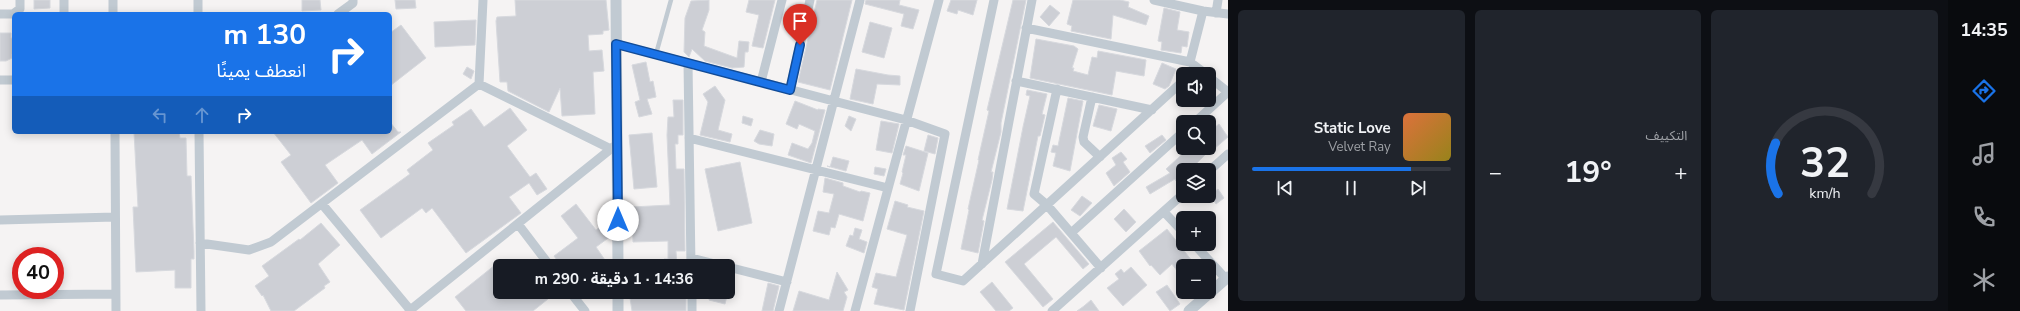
<!DOCTYPE html>
<html lang="ar">
<head>
<meta charset="utf-8">
<style>
	:root { --surface:#171b24; --page:#20242c; --text:#f1f3f6; --muted:#9ea1a6; --line:#363941; --accent:#1a73e8 }
	body { margin:0; font-family:"Nunito Sans","Noto Sans Arabic",sans-serif; background:var(--page); color:var(--text); direction:rtl; height:100vh; display:flex; flex-direction:column; font-size:15px; white-space:nowrap }
	* { box-sizing:border-box; margin:0 }
	p { font-size:13px; color:var(--muted) }
	.icon { flex:none; width:22px; height:22px; fill:none; stroke:currentColor; stroke-width:2; stroke-linecap:round; stroke-linejoin:round }
	.map { position:relative; flex:1; overflow:hidden; direction:ltr }
	.side { display:flex; flex-direction:column; gap:10px; padding:10px; background:#0d0f14; width:720px }
	.side>* { flex:none }
	.hud { position:absolute; left:12px; top:12px; width:380px; height:122px; border-radius:6px; box-shadow:0 2px 10px #0003; direction:rtl; background:#1a73e8; color:#fff; overflow:hidden }
	.buttons { position:absolute; left:1176px; top:67px; display:grid; gap:8px }
	.buttons a { display:grid; place-items:center; width:40px; height:40px; border-radius:6px; background:var(--surface); box-shadow:0 2px 10px #0003; font-size:20px }
	.speed { position:absolute; left:12px; top:247px; display:flex; gap:8px; font-size:20px; font-weight:700; text-align:center }
	.speed>* { display:grid; place-content:center; width:52px; height:52px; border-radius:50%; background:var(--surface); box-shadow:0 2px 10px #0003; line-height:1 }
	.speed .limit { border:6px solid #d22; background:#fff; color:#111 }
	.pin { position:absolute; display:grid; place-items:center; width:34px; height:34px; color:#fff; margin:-41px -17px; border-radius:50% 50% 50% 0; rotate:-45deg; box-shadow:0 0 4px #0007 }
	.pin .icon { rotate:45deg }
	.me { position:absolute; width:44px; margin:-22px; rotate:0deg; stroke-linejoin:round; filter:drop-shadow(0 0 3px #0008) }
	.turn { display:flex; align-items:center; gap:14px; height:84px; padding:0 20px; font-size:18px }
	.turn .icon { width:52px; height:52px; stroke-width:2.5 }
	.turn b { display:block; font-size:28px; line-height:34px }
	.lanes { display:flex; align-items:center; height:38px; padding:0 20px; background:#0003; justify-content:center; gap:20px; direction:ltr }
	.lanes .off { opacity:.35 }
	.big { font-size:30px; font-weight:700; line-height:1.1 }
	.side .widget { flex:1; display:flex; flex-direction:column; justify-content:center; gap:6px; min-width:0; padding:0 14px; border-radius:6px; background:var(--page) }
	.side .dial { align-items:center; gap:0 }
	.dial svg { height:104px; overflow:visible; fill:none; stroke:var(--line); stroke-width:7; stroke-linecap:round; text-anchor:middle }
	.dial text { fill:var(--text); stroke:none }
	.song { display:flex; align-items:center; gap:12px }
	.cover { width:48px; height:48px; border-radius:6px; background:linear-gradient(135deg,hsl(20 70% 55%),hsl(50 70% 35%)) }
	.played { height:4px; border-radius:2px; background:linear-gradient(90deg,var(--accent) 80%,var(--line) 80%) }
	.keys { display:flex; justify-content:space-around; direction:ltr }
	.heat { display:flex; justify-content:space-between; align-items:center; font-size:22px; direction:ltr }
	.side .tiles { flex:1; display:grid; gap:10px; grid-template-columns:repeat(3,1fr) }
	.trip { position:absolute; left:493px; top:259px; width:242px; height:40px; border-radius:6px; background:var(--surface); box-shadow:0 2px 10px #0003; font-weight:700; line-height:40px; text-align:center; direction:rtl }
	main { display:flex; flex:1; min-height:0 }
	.tab-bar { display:flex; flex-direction:column; width:72px; justify-content:space-around; align-items:center; background:#090b0e; color:var(--muted) }
	.tab-bar .icon { width:28px; height:28px }
	.tab-bar .active { color:var(--accent) }
	.tab-bar b { font-size:18px; color:var(--text) }
	.map>svg:first-child { display:block }
	.building { fill:#cdcfd5; stroke:#d7d9de }
	.lines { fill:none; stroke-linecap:round; stroke-linejoin:round }
	.service { stroke:#c1cad2; stroke-width:4.5 }
	.minor { stroke:#c1cad2; stroke-width:9 }
	.tertiary { stroke:#c1cad2; stroke-width:11 }
	.route-casing { stroke:#114b97; stroke-width:10 }
	.route { stroke:#1a73e8; stroke-width:7 }
</style>
</head>
<body>
<main>
<nav class="tab-bar">
<b>14:35</b>
<svg class="icon active" aria-label="directions" viewBox="0 0 24 24"><path d="M12 3l9 9-9 9-9-9zM9 14v-3h6M13 9l2 2-2 2"/></svg>
<svg class="icon" aria-label="music" viewBox="0 0 24 24"><path d="M9 18V5l10-2v13"/><circle cx="6" cy="18" r="3"/><circle cx="16" cy="16" r="3"/></svg>
<svg class="icon" aria-label="phone" viewBox="0 0 24 24"><path d="M5 4h4l2 5-3 2q2 4 5 5l2-3 5 2v4C11 20 4 13 5 4z"/></svg>
<svg class="icon" aria-label="climate" viewBox="0 0 24 24"><path d="M12 3v18M4 7l16 10M4 17L20 7"/></svg>
</nav>
<section class="side">
<div class="tiles">
<div class="widget dial"><svg viewBox="0 0 100 80">
<path d="M14 69A42 42 0 1 1 86 69"/>
<path d="M14 69A42 42 0 0 1 12 30" stroke="#1a73e8"/>
<text x="50" y="56" font-size="32" font-weight="700">32</text>
<text x="50" y="72" font-size="11">km/h</text>
</svg></div>
<div class="widget"><p>التكييف</p>
<div class="heat"><a>−</a><b class="big">19°</b><a>+</a></div>
</div>
<div class="widget">
<div class="song"><i class="cover"></i><div><b>Static Love</b><p>Velvet Ray</p></div></div>
<div class="played"></div>
<div class="keys"><svg class="icon" aria-label="previous" viewBox="0 0 24 24"><path d="M18 5L8 12l10 7zM5 5v14"/></svg><svg class="icon" aria-label="pause" viewBox="0 0 24 24"><path d="M8 5v14M16 5v14"/></svg><svg class="icon" aria-label="next" viewBox="0 0 24 24"><path d="M6 5l10 7-10 7zM19 5v14"/></svg></div>
</div>
</div>
</section>
<div class="map">
<svg width="1228" height="311" viewBox="0 0 1228 311">
	<rect width="100%" height="100%" fill="#f5f3f3"/>
	<path class="building" d="M34,0H50V8L34,9Z
		M302,0H320L321,10L302,11Z
		M395,0H415L416,8L396,9Z
		M515,0H606L609,30L603,31V34L588,35L589,51L602,50L604,71L593,72L595,114L562,116L560,88L549,112L508,91L507,82H500L496,21L497,17L516,16Z
		M709,0V10L702,30L705,32L704,46L737,58L739,41L749,42L748,52H745L744,67L732,68L705,61L692,49L689,57L684,52L685,18L691,1Z
		M749,0H775L763,48L752,46L759,15L746,12Z
		M817,0H852L830,90L798,82Z
		M866,0H900L899,5L919,10L913,29L901,26L904,14L865,4Z
		M951,0H977L973,15L958,10L957,14L947,11Z
		M1013,0H1026L1001,123V132L991,172H993L992,180L982,220L984,221L978,253L961,249L969,210L968,209L979,160H978L989,111L987,110Z
		M1073,0H1120L1129,2L1128,7L1149,16L1146,25L1113,15L1111,39L1071,31L1072,26L1067,24Z
		M1050,5L1060,13L1049,26L1040,17Z
		M1164,8L1180,12L1177,30L1189,32L1187,47L1182,46L1181,53L1161,50L1162,42L1158,41Z
		M476,20L475,45L435,47L434,22Z
		M870,22L892,28L884,58L862,52Z
		M401,25L426,58L390,86V33Z
		M0,33H11V38H14V54H12V58L6,61H0Z
		M1036,39L1074,46L1078,49L1072,68H1074L1073,71L1088,75L1092,57L1097,58L1098,51L1146,60L1144,76L1116,71L1112,95L1030,78Z
		M646,62L650,82L653,81L656,97L647,99L652,114L639,117L635,102L640,100L632,65Z
		M1162,63L1176,69L1169,86L1165,89L1153,84Z
		M467,67L474,71L471,79L463,74Z
		M856,69L888,75L900,76V85L877,84L873,104L850,99Z
		M715,86L725,100L718,130L732,134L730,142L700,135L708,102L703,94Z
		M1027,90L1047,94L1042,114L1045,115L1040,136H1038L1023,211L1007,209L1023,127L1030,96L1026,95Z
		M1068,98L1083,101L1070,171L1053,166L1056,153L1051,152L1053,145L1058,146Z
		M673,100H683V135H678V144H675L676,169H684L685,251H676L677,266H665L664,259H668V241L633,242L632,207L670,205L667,135L668,117H674Z
		M795,101L818,110V109L825,110L811,163L788,155L792,143L808,149L812,143L815,131L799,124L797,129L786,124Z
		M1099,105L1117,109L1111,131L1093,126Z
		M510,108L527,130L507,146L530,177L536,173L547,189L537,195L529,183L509,197L521,213L466,253L432,208L426,213L422,208L381,238L360,210L410,174L407,170L433,150L428,143L454,125L452,122L471,109L484,127Z
		M743,116L753,119L751,126L742,123Z
		M849,116L856,119L851,131L845,126Z
		M881,121L899,124L892,153L876,150Z
		M390,122L398,132H401L372,154L362,140L325,165L338,183L311,203L281,162L291,155L273,132H390Z
		M1219,124L1228,137L1214,149L1212,148L1190,170H1183V175L1176,181L1175,179L1150,194L1146,187L1170,173L1166,169L1189,148H1209V132Z
		M760,130L774,134L772,146L759,144L754,141Z
		M134,132H179L180,138H186L187,176H191L194,252V259H191V288H175V270L136,272L133,207H138Z
		M652,133L657,187L634,189L629,135Z
		M928,135L938,138L935,154L924,151Z
		M1162,135L1166,140L1150,153L1145,146Z
		M906,146L928,153L919,191L900,184L903,173L902,172L906,155H903Z
		M1121,152L1127,159L1123,162L1130,172L1114,186L1106,173L1116,165L1112,158Z
		M833,157L849,161L846,171L827,166L830,167Z
		M740,162L752,223L718,231L705,169Z
		M875,167L886,169L884,176L874,174Z
		M825,178L843,183V186L860,192L861,191L870,193L863,221L839,214L835,228L831,227L829,235L813,231L818,211L829,213L834,194L823,192Z
		M1218,189L1224,198L1216,204L1210,195Z
		M1082,196L1092,203L1080,216L1071,210Z
		M895,201L908,205L907,207L924,211L904,310L874,304L878,289L872,287L876,273L896,277L907,235L887,229Z
		M576,204L596,230L608,221L611,225V236L596,247L607,263L602,266H561L554,256L578,238L561,216Z
		M1124,209L1136,222L1126,232L1114,219Z
		M1053,222L1089,264L1083,269L1056,237L1024,264L1053,299L1043,307L1005,262Z
		M321,223L340,245L318,264L330,282L324,286L325,288L294,311H271L263,295L262,296L255,286L269,276L262,266L299,239L300,240Z
		M855,228L862,230L859,239L867,242L864,253L846,246L850,235L853,236Z
		M1167,229L1196,266H1183V279L1172,264L1160,275L1151,265L1150,266L1139,251Z
		M500,261V292H542L548,299L533,311H466L455,297Z
		M1131,267L1147,285L1123,306L1107,288L1119,279L1115,274L1121,269L1124,273Z
		M837,272L848,290L844,292L847,297L843,311H793L799,291L829,300Z
		M992,282L1013,308L1009,311H996L980,292Z
		M768,283L779,286L773,311H762Z
		M1167,285L1180,304L1170,311L1156,292Z
		M633,292H686V311H632L630,298H633Z
		M711,292H728L725,304L709,300Z
		M1091,300L1099,311H1077L1084,306Z"/>
	<g class="lines">
		<path class="service" d="M656,54L671,0"/>
		<path class="minor" d="M64,0V14
			M113,0V14
			M198,0V14
			M994,0L936,274L963,281L1183,81
			M1154,0L1203,11L1228,14
			M1203,11L1190,62L1206,74
			M1216,13L1218,0
			M0,14H13L20,9V0
			M338,14L353,3V0
			M1026,28L1190,62
			M616,44L906,120L945,134L910,311
			M688,63L691,266
			M1209,77L1228,92
			M0,80H14
			M1016,81L1152,110
			M761,82L782,0
			M479,84L611,149
			M1057,89L1034,194L1047,205L1101,268
			M790,90L810,0
			M1092,97L1083,137L1084,142L1100,157
			M1195,122L1228,92
			M115,132L116,311
			M199,132L201,311
			M689,138L888,188
			M1209,171L1228,154
			M322,204L411,311
			M1164,212L1183,232
			M0,220L115,217
			M518,224L550,266
			M1071,233L1183,132
			M200,243L249,250L271,242L479,84L483,0
			M1194,244L1226,279
			M691,258L723,266
			M982,264L1032,0
			M728,267L787,282
			M570,292L585,311
			M692,292V311
			M0,295L116,294
			M409,311L617,144
			M779,311L860,0
			M855,311L939,0
			M1052,311L1183,194"/>
		<path class="tertiary" d="M616,0L618,266
			M618,292V311
			M1189,311L1228,277"/>
	</g>
	<g class="lines">
		<g class="route-casing">
			<path id="route" d="M618,220L616,44L790,90L800,45"/>
		</g>
		<use href="#route" class="route"/>
	</g>
</svg>
<div class="buttons">
<a><svg class="icon" aria-label="sound" viewBox="0 0 24 24"><path d="M4 9h4l5-4v14l-5-4H4zM17 9q2 3 0 6"/></svg></a>
<a><svg class="icon" aria-label="search" viewBox="0 0 24 24"><circle cx="10" cy="10" r="6"/><path d="M15 15l6 6"/></svg></a>
<a><svg class="icon" aria-label="layers" viewBox="0 0 24 24"><path d="M12 4l9 5-9 5-9-5zM3 14l9 5 9-5"/></svg></a>
<a>+</a>
<a>−</a>
</div>
<div class="speed"><div class="limit">40</div></div>
<div class="pin" style="left:800px;top:45px;background:#d93025"><svg class="icon" aria-label="arrive" viewBox="0 0 24 24"><path d="M6 21V4h12l-3 4 3 4H6"/></svg></div>
<svg class="me" style="left:618px;top:220px" viewBox="-20 -20 40 40"><circle r="19" fill="#fff"/><path d="M0-13L10 11 0 6-10 11z" fill="#1a73e8"/></svg>
<div class="trip">14:36 · 1 دقيقة · 290 m</div>
<div class="hud">
<div class="turn"><svg class="icon" aria-label="right" viewBox="0 0 24 24"><path d="M7 20v-9h11M14 6l5 5-5 5"/></svg><div><b>130 m</b>انعطف يمينًا</div></div>
<div class="lanes"><svg class="icon off" aria-label="left" viewBox="0 0 24 24"><path d="M17 20v-9H6M10 6l-5 5 5 5"/></svg><svg class="icon off" aria-label="ahead" viewBox="0 0 24 24"><path d="M12 20V5M6 11l6-6 6 6"/></svg><svg class="icon" aria-label="right" viewBox="0 0 24 24"><path d="M7 20v-9h11M14 6l5 5-5 5"/></svg></div>
</div>
</div>
</main>
</body>
</html>
